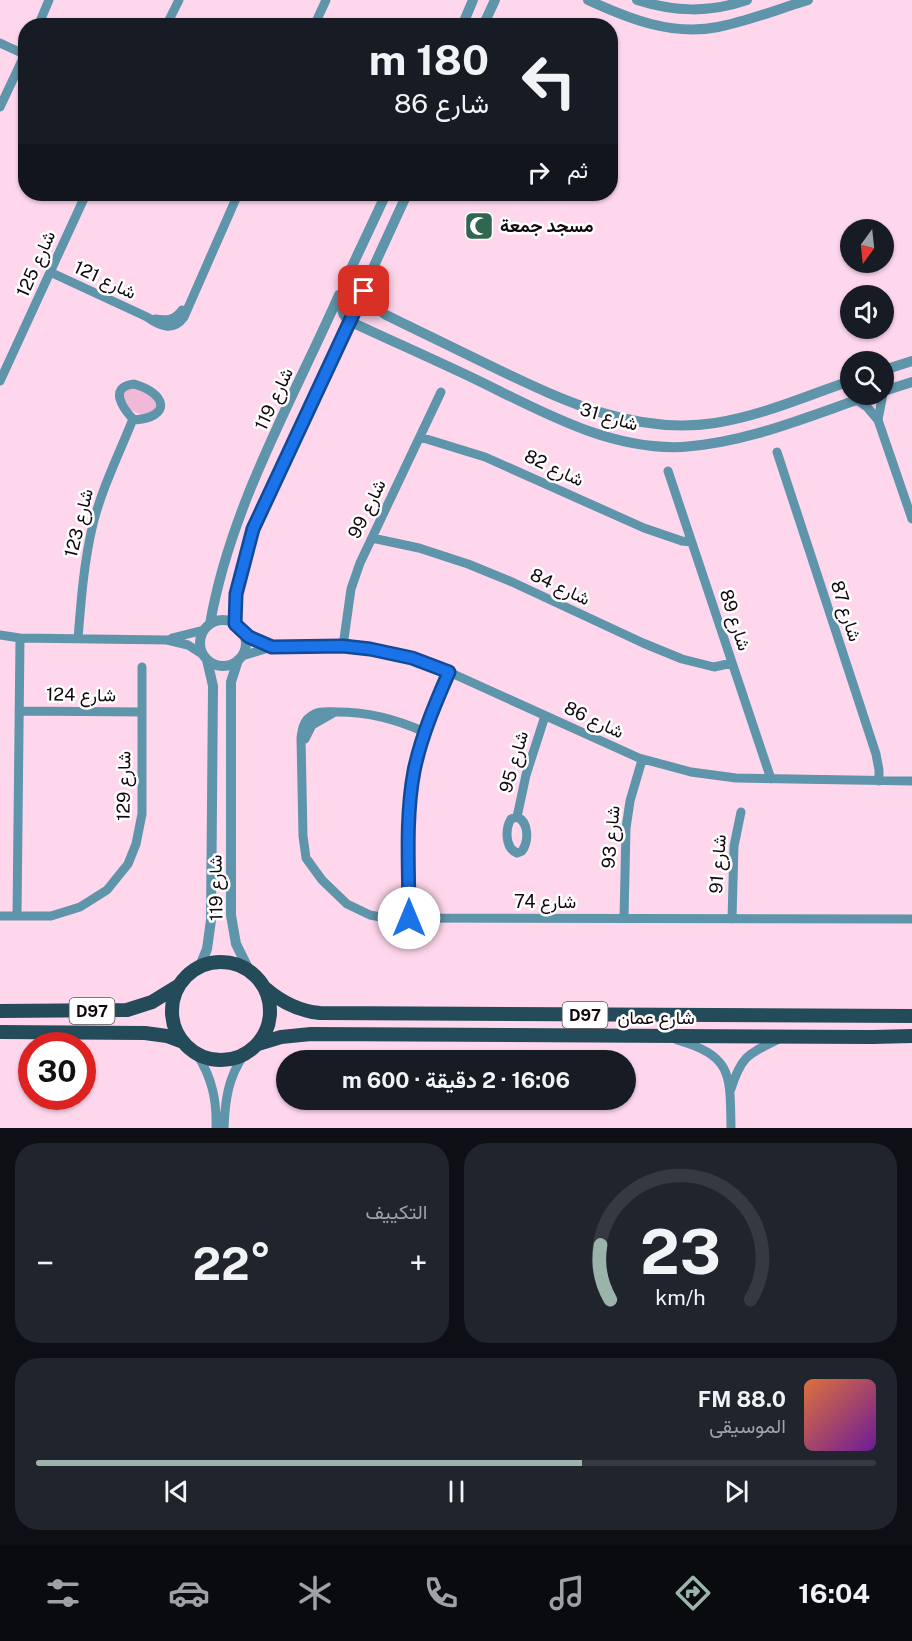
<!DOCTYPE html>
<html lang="ar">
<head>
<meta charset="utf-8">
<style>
	:root { --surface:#171b24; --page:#20242c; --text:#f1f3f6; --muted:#9ea1a6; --line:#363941; --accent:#9ab4ab }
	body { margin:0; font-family:"Public Sans",Vazirmatn,sans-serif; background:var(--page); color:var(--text); direction:rtl; height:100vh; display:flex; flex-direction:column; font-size:22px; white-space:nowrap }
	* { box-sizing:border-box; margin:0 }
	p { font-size:20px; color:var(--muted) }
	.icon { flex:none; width:33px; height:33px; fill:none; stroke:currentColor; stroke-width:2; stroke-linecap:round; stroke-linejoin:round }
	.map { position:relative; height:1128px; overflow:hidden; direction:ltr }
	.panel { display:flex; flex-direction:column; gap:15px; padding:15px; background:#0d0f14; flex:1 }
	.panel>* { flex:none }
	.top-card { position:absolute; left:18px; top:18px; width:600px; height:183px; border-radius:24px; box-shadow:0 2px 4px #0004; direction:rtl; background:#171b24; color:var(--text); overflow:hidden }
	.needle { width:39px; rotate:195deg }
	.fabs { position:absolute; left:840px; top:219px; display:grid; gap:12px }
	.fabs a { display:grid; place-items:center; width:54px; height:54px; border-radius:50%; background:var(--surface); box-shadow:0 2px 4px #0004; font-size:30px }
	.speed { position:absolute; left:18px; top:1032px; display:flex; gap:12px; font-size:30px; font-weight:700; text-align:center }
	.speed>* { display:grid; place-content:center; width:78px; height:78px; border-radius:50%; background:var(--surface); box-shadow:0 2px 4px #0004; line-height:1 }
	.speed .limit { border:9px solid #d22; background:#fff; color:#111 }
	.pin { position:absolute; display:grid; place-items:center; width:51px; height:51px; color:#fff; margin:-26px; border-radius:12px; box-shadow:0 3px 9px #0006 }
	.me { position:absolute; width:66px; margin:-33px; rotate:0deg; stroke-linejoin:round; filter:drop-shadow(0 0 4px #0008) }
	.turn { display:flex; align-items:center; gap:21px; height:126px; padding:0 30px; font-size:27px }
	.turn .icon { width:78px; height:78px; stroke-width:2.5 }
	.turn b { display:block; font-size:42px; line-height:51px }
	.then { display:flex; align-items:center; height:57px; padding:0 30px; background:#0003; gap:12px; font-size:22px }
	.big { font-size:45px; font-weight:700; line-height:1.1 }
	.panel .widget { flex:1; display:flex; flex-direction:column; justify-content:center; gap:9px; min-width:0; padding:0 21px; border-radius:24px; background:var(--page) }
	.panel .dial { align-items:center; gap:0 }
	.dial svg { height:156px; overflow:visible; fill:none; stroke:var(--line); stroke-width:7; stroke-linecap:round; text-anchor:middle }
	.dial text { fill:var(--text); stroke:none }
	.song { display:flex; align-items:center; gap:18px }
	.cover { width:72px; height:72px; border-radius:9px; background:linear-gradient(135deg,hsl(20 70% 55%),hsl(280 70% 35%)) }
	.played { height:6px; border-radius:3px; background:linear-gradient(90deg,var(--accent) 65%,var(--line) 65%) }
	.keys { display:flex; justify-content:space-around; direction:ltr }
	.heat { display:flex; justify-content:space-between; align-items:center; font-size:33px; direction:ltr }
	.panel .tiles { flex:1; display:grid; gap:15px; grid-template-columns:1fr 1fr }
	.widget:last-child { grid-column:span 2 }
	.trip { position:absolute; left:276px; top:1050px; width:360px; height:60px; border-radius:30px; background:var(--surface); box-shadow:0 2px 4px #0004; font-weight:700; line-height:60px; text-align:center; direction:rtl }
	.tab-bar { display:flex; height:96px; justify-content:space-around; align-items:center; background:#090b0e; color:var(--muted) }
	.tab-bar .icon { width:42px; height:42px }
	.tab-bar .on { color:var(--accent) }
	.tab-bar b { font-size:27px; color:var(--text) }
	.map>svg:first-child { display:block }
	.green { fill:#efb9d7 }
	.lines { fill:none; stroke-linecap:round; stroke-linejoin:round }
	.minor { stroke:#5e95aa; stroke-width:9 }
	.tertiary { stroke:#5e95aa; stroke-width:10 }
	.primary { stroke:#244b59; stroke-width:14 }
	.route-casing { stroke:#114b97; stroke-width:15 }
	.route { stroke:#1a73e8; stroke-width:10 }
	.labels { text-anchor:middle; stroke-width:5; stroke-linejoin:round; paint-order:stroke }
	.shield { fill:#fff; stroke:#5a5156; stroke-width:1.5 }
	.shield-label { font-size:16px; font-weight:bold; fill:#13070e }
	.poi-label { font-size:18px; font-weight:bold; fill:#13070e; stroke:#fff; text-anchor:start }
	.street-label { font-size:18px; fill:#13070e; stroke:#fff }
</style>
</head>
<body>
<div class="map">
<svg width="912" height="1128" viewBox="0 0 912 1128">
	<rect width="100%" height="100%" fill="#ffd7ed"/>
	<path class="green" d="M137,388L153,397L158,408L143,416L127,408L123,395L128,389Z"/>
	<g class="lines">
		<path class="minor" d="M38,26L49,0
			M166,26L179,0
			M314,26L326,0
			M0,43L24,54
			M0,107L26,52
			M50,272L147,317C160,326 173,332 184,317L238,194
			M155,319C167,321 175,320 182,310
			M0,381L86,194
			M134,384C166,393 173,417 134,420C124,410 107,387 134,384Z
			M857,400L867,407L878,420L912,519
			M878,420L883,394
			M420,437L485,457L644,528L682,541L691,542
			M777,452L876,754L879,770V781
			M668,471L771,779
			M372,538L419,548L468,564L512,582L643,643L682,659L714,667L732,663
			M242,631L256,641L269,646
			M0,635L20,638L167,640L188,645L202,654
			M172,638L204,630
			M78,639C81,600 84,561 93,524C102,488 119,454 133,419
			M343,646L351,589L360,563L441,392
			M242,656L272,647L343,646L399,654L449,672L639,758L691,772L736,778L912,781
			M19,711L142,712
			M425,732C395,719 369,712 337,712C327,712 318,710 310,717C303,722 302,730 301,738L303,836L306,858L322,880L347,904L370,915L386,918L912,919
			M305,739L312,725L333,713
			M517,817L526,775L545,716
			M517,817C529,822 529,841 522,851L517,853C505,848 505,829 511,819Z
			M0,916H51L80,907L107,890L128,864L136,844L142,814V667
			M17,916L20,638
			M409,918C409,874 406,828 412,785C418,745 433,708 449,672
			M624,918L626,828L630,801L642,760
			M732,919L734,846L741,812
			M677,1040C733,1056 730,1075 731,1128
			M197,1054C212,1078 217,1100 216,1128
			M731,1089C742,1054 749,1054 781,1038
			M224,1128C225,1101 228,1077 244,1055"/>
		<path class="tertiary" d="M588,0C629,19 672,36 718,27C749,21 778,9 808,0
			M637,0C675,12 709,13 747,0
			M462,26L473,0
			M483,26L495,0
			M351,269C352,286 332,307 349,321C392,341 435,360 477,380C541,411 608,450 682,447C748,443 811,415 874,394
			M348,275L386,194
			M364,291L374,306L386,315C423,333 460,351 497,369C566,402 636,435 715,423C761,416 806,396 850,381
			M884,370L912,361
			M884,391L912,382
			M200 643a23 23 0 1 1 46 0a23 23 0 1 1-46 0Z
			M210,624C230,508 292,401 339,295
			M235,624L236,594L253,529L407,194
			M238,660L231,682V915L236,944L249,970
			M200,966L207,949L211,920L213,686L207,660"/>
		<path class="primary" d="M172 1011a49 49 0 1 1 98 0a49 49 0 1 1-98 0Z
			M265,988C281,1002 298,1011 320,1013L912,1016
			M0,1011L127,1010L152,1002L178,986
			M0,1032L145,1033L167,1036L183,1042
			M258,1044L281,1037L311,1034L872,1037L912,1036"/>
	</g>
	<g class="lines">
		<g class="route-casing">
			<path id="route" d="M364,291L253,529L236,594L235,624L249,637L272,647L343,646L370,649L412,658L449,672C435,704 421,737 414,771C405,819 409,869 409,918"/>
		</g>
		<use href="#route" class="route"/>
	</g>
	<defs>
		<g id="mosque-square" transform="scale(1.5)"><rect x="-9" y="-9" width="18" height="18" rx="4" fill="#2f6750" stroke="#fff"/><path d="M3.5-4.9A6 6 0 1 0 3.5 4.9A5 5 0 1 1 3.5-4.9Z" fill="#fff"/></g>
	</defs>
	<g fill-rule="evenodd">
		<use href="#mosque-square" x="479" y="226"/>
	</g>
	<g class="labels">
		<g class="shield">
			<rect x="69.5" y="998" width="45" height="26" rx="4.5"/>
			<rect x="562.5" y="1002" width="45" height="26" rx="4.5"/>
		</g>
		<g class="shield-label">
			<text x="92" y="1017">D97</text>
			<text x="585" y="1021">D97</text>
		</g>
		<g class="poi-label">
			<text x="500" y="232">مسجد جمعة</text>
		</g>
		<g class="street-label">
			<text transform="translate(36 264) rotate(-66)" y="6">شارع 125</text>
			<text transform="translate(105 280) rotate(25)" y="6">شارع 121</text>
			<text transform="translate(274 399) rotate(-65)" y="6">شارع 119</text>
			<text transform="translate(609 417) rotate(16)" y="6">شارع 31</text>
			<text transform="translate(554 468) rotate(25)" y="6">شارع 82</text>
			<text transform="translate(367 509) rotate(-64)" y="6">شارع 99</text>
			<text transform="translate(79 523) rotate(-76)" y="6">شارع 123</text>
			<text transform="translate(560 587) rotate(25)" y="6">شارع 84</text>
			<text transform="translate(846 611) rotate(72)" y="6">شارع 87</text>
			<text transform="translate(735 620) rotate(72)" y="6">شارع 89</text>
			<text transform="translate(81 695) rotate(1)" y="6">شارع 124</text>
			<text transform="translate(594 720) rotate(25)" y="6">شارع 86</text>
			<text transform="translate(514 762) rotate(-74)" y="6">شارع 95</text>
			<text transform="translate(124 786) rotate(-89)" y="6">شارع 129</text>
			<text transform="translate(611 837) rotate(-85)" y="6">شارع 93</text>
			<text transform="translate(718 864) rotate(-86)" y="6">شارع 91</text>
			<text transform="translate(216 888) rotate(-91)" y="6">شارع 119</text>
			<text x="545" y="908">شارع 74</text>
			<text x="656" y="1024">شارع عمان</text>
		</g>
	</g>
</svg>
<div class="fabs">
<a><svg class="needle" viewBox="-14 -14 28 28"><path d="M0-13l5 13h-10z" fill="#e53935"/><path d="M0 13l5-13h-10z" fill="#9ea1a6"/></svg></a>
<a><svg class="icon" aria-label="sound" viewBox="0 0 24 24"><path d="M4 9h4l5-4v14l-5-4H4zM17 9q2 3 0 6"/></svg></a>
<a><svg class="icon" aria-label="search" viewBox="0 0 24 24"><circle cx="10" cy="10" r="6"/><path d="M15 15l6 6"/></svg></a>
</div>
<div class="speed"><div class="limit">30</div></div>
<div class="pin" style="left:364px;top:291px;background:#d93025"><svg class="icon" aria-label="arrive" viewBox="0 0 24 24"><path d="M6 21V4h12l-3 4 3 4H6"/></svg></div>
<svg class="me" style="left:409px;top:918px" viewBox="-20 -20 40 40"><circle r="19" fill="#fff"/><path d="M0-13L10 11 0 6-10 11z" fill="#1a73e8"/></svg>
<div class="trip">16:06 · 2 دقيقة · 600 m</div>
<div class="top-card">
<div class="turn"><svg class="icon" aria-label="left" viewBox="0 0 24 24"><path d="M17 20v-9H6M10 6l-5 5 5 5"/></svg><div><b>180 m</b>شارع 86</div></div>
<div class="then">ثم<svg class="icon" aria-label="right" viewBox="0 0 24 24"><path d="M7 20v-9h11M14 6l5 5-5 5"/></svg></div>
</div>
</div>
<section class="panel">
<div class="tiles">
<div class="widget dial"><svg viewBox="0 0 100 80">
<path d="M14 69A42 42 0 1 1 86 69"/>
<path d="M14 69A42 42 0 0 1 9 41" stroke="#9ab4ab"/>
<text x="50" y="56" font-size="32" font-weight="700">23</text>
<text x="50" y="72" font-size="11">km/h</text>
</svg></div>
<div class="widget"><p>التكييف</p>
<div class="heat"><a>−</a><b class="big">22°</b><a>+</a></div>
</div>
<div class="widget">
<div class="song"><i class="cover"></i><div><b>88.0 FM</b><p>الموسيقى</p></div></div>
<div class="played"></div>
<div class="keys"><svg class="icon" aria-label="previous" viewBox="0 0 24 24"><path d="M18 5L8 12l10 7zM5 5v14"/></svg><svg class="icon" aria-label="pause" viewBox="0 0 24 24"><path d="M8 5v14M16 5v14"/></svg><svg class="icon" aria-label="next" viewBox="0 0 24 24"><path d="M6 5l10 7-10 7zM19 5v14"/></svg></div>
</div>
</div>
</section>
<nav class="tab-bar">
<b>16:04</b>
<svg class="icon on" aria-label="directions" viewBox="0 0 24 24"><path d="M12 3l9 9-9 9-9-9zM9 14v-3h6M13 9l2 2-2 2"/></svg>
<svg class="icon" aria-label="music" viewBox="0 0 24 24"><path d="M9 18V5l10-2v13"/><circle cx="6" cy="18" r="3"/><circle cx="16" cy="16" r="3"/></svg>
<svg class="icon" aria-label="phone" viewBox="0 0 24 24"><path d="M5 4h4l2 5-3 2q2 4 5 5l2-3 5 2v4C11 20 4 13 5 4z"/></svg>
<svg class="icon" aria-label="climate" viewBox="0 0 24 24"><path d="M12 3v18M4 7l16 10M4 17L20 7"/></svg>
<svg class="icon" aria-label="car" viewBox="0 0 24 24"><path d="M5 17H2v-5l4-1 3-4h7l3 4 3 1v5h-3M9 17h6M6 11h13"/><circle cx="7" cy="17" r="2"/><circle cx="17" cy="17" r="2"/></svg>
<svg class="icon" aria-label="filters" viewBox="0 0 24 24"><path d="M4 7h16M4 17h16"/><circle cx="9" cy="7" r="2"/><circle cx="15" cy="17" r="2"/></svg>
</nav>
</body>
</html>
